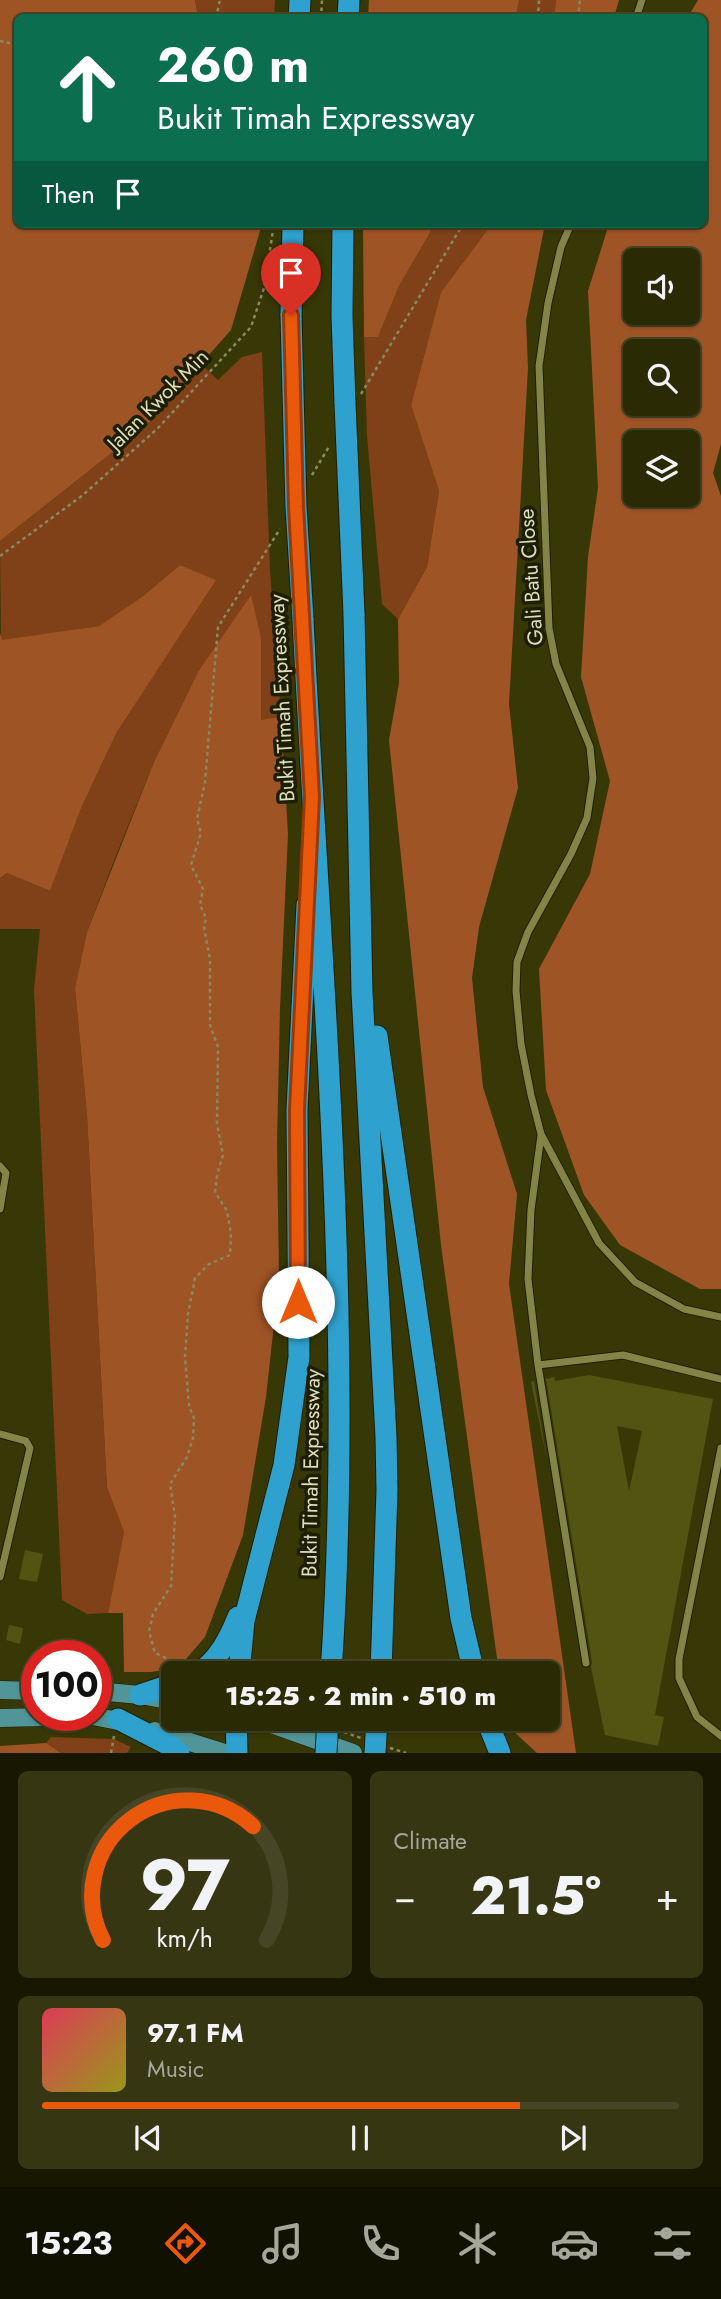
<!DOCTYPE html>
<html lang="en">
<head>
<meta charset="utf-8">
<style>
	:root { --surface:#2a2a04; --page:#363613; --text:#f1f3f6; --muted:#a5a79a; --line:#464626; --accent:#ea580c }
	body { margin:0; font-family:Jost,sans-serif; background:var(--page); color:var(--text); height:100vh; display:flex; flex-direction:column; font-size:26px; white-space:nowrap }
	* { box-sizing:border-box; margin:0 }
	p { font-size:23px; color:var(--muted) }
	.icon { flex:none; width:38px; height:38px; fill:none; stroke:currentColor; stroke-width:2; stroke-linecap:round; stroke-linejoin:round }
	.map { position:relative; height:1753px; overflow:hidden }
	.details { display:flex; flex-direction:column; gap:18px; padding:18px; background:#171702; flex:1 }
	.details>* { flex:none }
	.guide { position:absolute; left:14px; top:14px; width:693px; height:214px; border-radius:10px; box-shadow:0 2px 5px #0004,0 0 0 2px var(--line); background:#0b6e4f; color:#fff; overflow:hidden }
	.fabs { position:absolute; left:623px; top:248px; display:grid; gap:14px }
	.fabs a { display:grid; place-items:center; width:77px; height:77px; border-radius:10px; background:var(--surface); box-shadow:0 2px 5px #0004,0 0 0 2px var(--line); font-size:35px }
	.speed { position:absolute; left:21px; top:1640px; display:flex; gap:14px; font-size:35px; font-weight:700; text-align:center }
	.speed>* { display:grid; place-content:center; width:91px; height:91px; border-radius:50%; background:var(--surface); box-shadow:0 2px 5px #0004,0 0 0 2px var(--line); line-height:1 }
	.speed .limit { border:10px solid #d22; background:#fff; color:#111 }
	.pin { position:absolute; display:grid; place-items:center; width:60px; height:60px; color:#fff; margin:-72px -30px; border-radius:50% 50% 50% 0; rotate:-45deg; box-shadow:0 0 7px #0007 }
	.pin .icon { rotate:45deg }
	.me { position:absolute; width:77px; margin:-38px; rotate:0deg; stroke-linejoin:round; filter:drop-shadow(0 0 5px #0008) }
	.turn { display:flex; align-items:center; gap:24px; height:147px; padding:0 28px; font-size:32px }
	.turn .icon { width:91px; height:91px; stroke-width:2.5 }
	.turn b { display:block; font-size:49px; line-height:60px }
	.then { display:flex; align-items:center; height:66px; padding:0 28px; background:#0003; gap:14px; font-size:26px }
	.big { font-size:52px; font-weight:800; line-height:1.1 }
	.details .widget { flex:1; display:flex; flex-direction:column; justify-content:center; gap:10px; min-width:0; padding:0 24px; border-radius:10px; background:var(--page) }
	.details .dial { align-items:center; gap:0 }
	.dial svg { height:182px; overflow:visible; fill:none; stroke:var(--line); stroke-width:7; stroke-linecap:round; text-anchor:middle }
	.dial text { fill:var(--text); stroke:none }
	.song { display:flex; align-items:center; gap:21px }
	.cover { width:84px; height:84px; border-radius:10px; background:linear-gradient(135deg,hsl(350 70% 55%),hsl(60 70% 35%)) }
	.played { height:7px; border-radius:4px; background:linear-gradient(90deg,var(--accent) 75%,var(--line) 75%) }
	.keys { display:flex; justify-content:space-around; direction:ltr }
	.heat { display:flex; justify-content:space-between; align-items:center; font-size:38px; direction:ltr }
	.details .tiles { flex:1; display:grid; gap:18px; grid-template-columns:1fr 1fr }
	.widget:last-child { grid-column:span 2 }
	.trip { position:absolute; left:161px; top:1661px; width:399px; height:70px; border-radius:10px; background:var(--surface); box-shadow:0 2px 5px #0004,0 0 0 2px var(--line); font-weight:800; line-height:70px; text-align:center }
	.tabs { display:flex; height:112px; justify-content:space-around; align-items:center; background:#111102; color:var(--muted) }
	.tabs .icon { width:49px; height:49px }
	.tabs .selected { color:var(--accent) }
	.tabs b { font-size:32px; color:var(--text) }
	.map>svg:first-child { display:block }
	.green { fill:#804118 }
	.forest { fill:#9f5425; fill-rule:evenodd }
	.building { fill:#535312; fill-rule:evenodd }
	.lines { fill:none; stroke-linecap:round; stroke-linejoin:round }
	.lane-casing { stroke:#1e1e00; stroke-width:9 }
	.primary-casing { stroke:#1e1e00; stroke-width:19 }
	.highway-casing { stroke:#1e1e00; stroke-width:23 }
	.path { stroke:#898a61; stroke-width:2.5; stroke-dasharray:3.5 3.5; stroke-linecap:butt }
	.lane { stroke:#838446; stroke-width:7 }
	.primary { stroke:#519598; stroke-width:18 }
	.highway { stroke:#2fa1ce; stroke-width:21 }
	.highway-bridge-casing { stroke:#1e1e00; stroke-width:23; stroke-linecap:butt }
	.highway-bridge { stroke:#2fa1ce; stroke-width:21 }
	.route-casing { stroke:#983908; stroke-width:18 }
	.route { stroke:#ea580c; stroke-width:12 }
	.labels { text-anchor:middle; stroke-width:7; stroke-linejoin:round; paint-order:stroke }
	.street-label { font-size:21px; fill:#dcdebe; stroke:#1e1e05 }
</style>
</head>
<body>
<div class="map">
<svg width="721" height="1753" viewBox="0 0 721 1753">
	<rect width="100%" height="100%" fill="#383806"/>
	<path class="green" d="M195,0H275L274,17H198Z
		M519,0H556L554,17L516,18Z
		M435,224H492L441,292L411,405L439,491L427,567L398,619L382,604L367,436L364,337H378L399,286Z
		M262,352L270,570L281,717L261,721V638L198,672L154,762L115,858L87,932L75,988L87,1115L107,1487L124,1532L108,1613L87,1614L62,1600L34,990L40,929H0V878L7,873L50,891L82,806L117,732L215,580L180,565L143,596L99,626L1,641L0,541L147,425L201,364L218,380L242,357Z
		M51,1737L114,1739L131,1747L127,1753H61L46,1743Z"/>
	<path class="forest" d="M0,0H195L198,17L18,18V224H262L231,330L147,425L0,541Z
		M369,0H519L516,17L368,18Z
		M556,0H619L614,17H554Z
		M698,0H721V444L713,473L721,496V1289H700L620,1245L584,1195L546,1090L539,969L590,874L610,781L581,677L588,557L598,488L588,291L609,224H704V18L688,17ZM635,261H688V313H635ZM635,352H688V404H635ZM635,443H688V495H635Z
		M363,224H435L399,286L378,337H364Z
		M492,224H545L526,320L528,368L509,704L518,788L479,927L472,978L483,1087L517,1194L509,1284L576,1753H537L511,1729L508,1719L548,1718V1673H499L441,1245L389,740L399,683L398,619L427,567L439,491L411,405L441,292Z
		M180,565L216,580L117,732L82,806L50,891L7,873L0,878V633L2,640L99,626L143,596Z
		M251,595L261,638V720L281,717L288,834L280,1008L277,1144L279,1278L266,1397L243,1535L205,1637L186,1659L171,1669L151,1672H124L123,1613H108L124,1532L107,1487L87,1115L75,988L87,932L154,762L198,672Z
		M46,1743L61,1753H0V1746Z"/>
	<path class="building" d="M589,1375L713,1399L655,1715L664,1717L658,1746L605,1735L591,1667L592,1662L546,1379L554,1377L555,1381ZM617,1426L642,1431L629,1491Z
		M534,1381L547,1460L531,1382Z
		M25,1550L43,1554L37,1582L19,1579Z
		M9,1625L23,1628L20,1644L6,1640Z"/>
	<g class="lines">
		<g class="lane-casing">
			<path id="lane" d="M636,18L642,0
				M571,224L561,247L548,303L539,366L549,628L556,664L590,747L593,778L587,818L571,854L528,932L517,962L516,991L521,1044L531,1095L541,1134L599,1243L635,1282L684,1309L721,1317
				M541,1135L531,1210L528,1279L538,1365L586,1663
				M0,1166L6,1173L0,1209
				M538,1365L623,1355L721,1379
				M0,1434L26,1441L30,1448L0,1577
				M721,1448L679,1659V1678L697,1717L721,1736"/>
		</g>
		<g class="primary-casing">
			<path id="primary" d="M0,1690L37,1691
				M96,1691L140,1695L173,1701
				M0,1718L93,1716L128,1723
				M254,1718L353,1753
				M155,1731L225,1753"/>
		</g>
		<g class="highway-casing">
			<path id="highway" d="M299,18L300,0
				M348,18L349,0
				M343,224L342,316L345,403
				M291,315L293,224
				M354,614L362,992L386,1437L387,1490L381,1673
				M303,619C320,970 355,1321 331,1673
				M377,1036L461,1618L474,1673
				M199,1673C219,1659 229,1639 238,1617
				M239,1673L244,1621L284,1465L299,1357L297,1110L307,905
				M140,1695L173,1684
				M236,1718L237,1753
				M486,1718L500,1753
				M118,1719L167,1744L179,1753"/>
		</g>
		<path class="path" d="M216,18L220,0
			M321,18L322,0
			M538,18L539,0
			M578,18L580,0
			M0,41L18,45
			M361,394L463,224
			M312,475L330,445
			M0,556L83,495L158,428L251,327L264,288L274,224
			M185,1667L155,1653L149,1631L153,1614L171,1586L175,1516L170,1484L187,1457L193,1438L194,1418L189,1406L185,1357L188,1314L195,1278L209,1264L230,1255L231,1233L227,1211L215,1192L217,1175L223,1155L217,1124L218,1047L210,1025V959L204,928L206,918L200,905L203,889L191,865L201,833L197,819L205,782L218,627L280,529
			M344,1732L361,1738
			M390,1748L406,1753
			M111,1753L114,1736"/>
		<use href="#lane" class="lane"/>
		<use href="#primary" class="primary"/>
		<use href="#highway" class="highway"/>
		<g class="highway-bridge-casing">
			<path id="highway-bridge" d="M291,315L296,507L303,619
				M345,403L354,614
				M326,1753L328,1718
				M375,1753L377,1718"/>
		</g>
		<use href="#highway-bridge" class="highway-bridge"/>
	</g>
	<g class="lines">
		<g class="route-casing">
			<path id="route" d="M291,315L296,507L312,797L297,1110L298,1302"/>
		</g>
		<use href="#route" class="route"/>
	</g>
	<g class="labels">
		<g class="street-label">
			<text transform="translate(158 400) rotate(-45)" y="7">Jalan Kwok Min</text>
			<text transform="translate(531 577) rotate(-94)" y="7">Gali Batu Close</text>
			<text transform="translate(282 698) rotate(-93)" y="7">Bukit Timah Expressway</text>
			<text transform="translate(311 1473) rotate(-89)" y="7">Bukit Timah Expressway</text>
		</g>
	</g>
</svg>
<div class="fabs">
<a><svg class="icon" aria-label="sound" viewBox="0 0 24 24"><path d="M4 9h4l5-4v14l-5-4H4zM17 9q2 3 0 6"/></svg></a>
<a><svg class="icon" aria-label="search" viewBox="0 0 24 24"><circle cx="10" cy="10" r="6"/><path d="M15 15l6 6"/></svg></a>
<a><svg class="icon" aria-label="layers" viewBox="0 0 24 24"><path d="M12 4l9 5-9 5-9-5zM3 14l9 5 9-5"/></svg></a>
</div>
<div class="speed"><div class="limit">100</div></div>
<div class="pin" style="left:291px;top:315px;background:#d93025"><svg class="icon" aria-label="arrive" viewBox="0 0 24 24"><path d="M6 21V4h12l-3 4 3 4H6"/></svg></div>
<svg class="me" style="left:298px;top:1302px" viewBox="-20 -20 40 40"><circle r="19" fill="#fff"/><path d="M0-13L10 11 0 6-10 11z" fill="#ea580c"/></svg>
<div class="trip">15:25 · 2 min · 510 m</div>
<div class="guide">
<div class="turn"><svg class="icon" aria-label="ahead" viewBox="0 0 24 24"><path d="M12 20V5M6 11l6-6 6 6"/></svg><div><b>260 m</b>Bukit Timah Expressway</div></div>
<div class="then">Then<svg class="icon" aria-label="arrive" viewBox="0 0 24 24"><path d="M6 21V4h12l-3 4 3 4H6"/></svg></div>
</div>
</div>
<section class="details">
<div class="tiles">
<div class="widget dial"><svg viewBox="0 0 100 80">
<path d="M14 69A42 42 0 1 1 86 69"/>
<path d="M14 69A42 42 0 0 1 80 19" stroke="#ea580c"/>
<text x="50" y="56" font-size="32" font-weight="700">97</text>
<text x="50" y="72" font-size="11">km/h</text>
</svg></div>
<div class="widget"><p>Climate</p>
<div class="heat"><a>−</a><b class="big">21.5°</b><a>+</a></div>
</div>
<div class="widget">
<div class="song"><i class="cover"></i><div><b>97.1 FM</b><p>Music</p></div></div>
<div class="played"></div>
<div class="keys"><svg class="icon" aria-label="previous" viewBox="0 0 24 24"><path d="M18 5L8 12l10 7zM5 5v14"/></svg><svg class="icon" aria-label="pause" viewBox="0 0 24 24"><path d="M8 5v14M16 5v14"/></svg><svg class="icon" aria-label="next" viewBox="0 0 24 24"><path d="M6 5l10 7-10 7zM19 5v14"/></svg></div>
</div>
</div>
</section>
<nav class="tabs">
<b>15:23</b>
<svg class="icon selected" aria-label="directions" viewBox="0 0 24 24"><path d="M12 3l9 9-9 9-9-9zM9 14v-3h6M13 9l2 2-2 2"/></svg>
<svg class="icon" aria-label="music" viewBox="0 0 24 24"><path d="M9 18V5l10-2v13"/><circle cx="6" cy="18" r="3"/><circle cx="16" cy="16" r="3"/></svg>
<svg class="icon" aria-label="phone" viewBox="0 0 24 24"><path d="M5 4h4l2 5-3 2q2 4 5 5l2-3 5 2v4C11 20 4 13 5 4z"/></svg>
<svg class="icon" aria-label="climate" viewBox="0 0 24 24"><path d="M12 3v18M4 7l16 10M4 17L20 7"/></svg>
<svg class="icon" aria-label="car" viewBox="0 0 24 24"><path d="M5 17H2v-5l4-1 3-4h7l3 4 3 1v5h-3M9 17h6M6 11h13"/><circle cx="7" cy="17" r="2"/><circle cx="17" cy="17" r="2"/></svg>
<svg class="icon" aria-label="filters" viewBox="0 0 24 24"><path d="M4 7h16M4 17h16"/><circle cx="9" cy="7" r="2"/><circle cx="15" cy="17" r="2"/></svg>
</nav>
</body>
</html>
